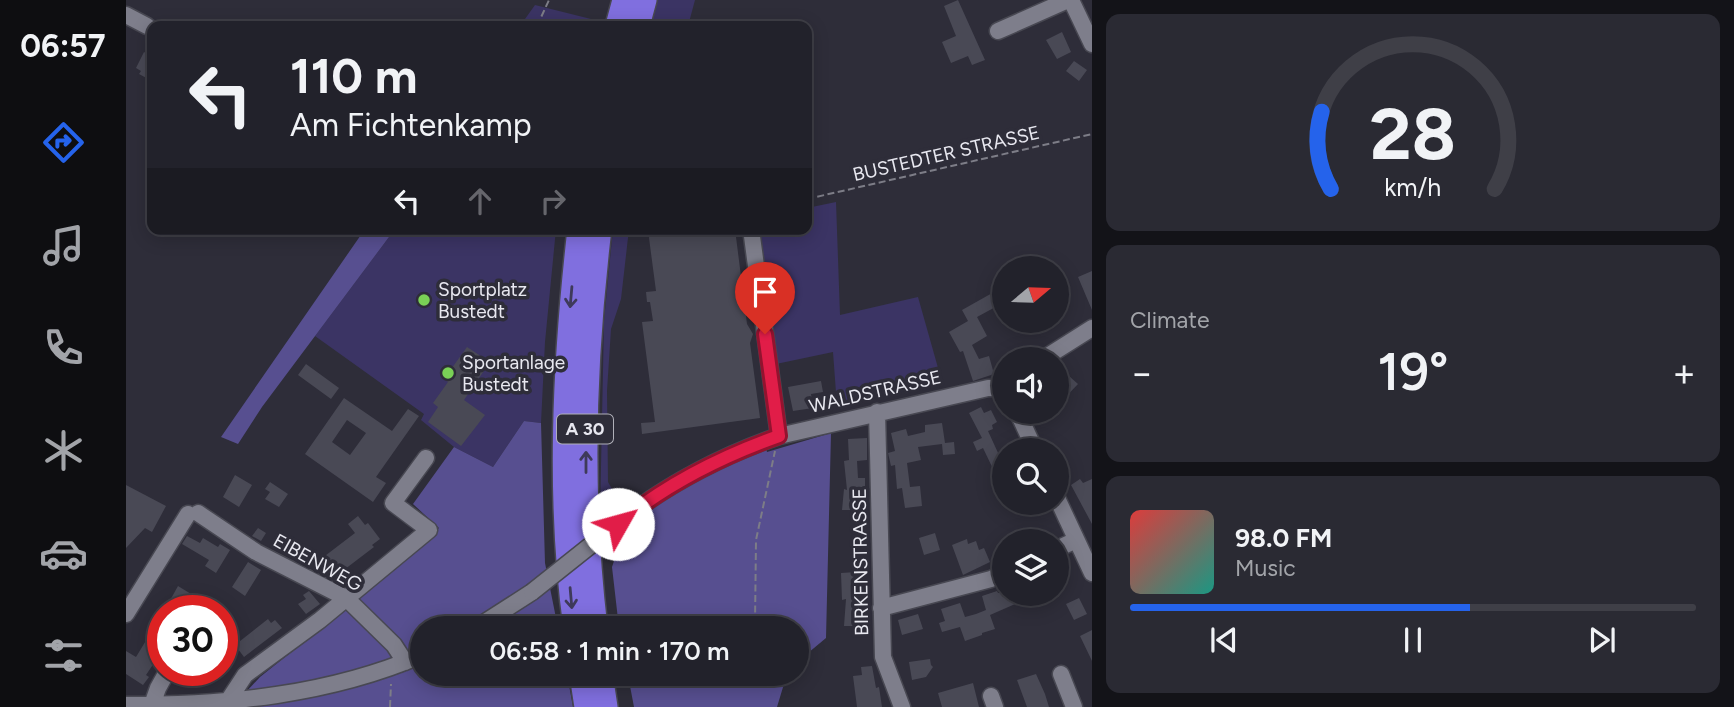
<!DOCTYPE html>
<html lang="en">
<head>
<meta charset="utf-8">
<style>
	:root { --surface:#22222b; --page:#2a2a33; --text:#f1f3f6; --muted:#a2a4a9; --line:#3f3f47; --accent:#2563eb }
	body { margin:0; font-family:Figtree,sans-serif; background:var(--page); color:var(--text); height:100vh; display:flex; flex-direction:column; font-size:26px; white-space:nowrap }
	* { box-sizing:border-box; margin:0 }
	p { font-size:23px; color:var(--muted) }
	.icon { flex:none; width:38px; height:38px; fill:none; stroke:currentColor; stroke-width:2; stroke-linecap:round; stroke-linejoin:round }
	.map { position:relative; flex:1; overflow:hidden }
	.sheet { display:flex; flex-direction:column; gap:14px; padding:14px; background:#131318; width:642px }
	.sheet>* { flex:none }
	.guide { position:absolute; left:21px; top:21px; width:665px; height:214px; border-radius:14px; box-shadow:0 4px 18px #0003,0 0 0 2px var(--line); background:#22222b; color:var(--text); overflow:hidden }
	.needle { width:46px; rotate:71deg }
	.fabs { position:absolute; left:866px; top:256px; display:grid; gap:14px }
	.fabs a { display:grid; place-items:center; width:77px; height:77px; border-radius:50%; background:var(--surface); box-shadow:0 4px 18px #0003,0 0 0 2px var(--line); font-size:35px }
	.speed { position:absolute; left:21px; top:595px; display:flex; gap:14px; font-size:35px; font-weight:700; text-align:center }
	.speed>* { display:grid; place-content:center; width:91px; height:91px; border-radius:50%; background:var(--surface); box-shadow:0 4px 18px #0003,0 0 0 2px var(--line); line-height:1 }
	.speed .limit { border:10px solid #d22; background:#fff; color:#111 }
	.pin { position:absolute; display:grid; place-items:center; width:60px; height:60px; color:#fff; margin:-72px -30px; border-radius:50% 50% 50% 0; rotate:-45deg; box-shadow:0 0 7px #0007 }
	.pin .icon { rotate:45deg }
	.me { position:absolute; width:77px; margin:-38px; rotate:52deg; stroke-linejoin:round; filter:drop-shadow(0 0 5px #0008) }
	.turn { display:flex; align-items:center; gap:24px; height:147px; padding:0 28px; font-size:32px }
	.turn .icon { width:91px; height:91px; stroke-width:2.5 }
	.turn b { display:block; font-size:49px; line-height:60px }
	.lanes { display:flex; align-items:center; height:66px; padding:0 28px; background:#0003; justify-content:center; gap:35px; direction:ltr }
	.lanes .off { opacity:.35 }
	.big { font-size:52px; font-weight:600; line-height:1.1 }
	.sheet .card { flex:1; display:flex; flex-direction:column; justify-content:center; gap:10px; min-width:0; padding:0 24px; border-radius:14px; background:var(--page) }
	.sheet .dial { align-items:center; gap:0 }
	.dial svg { height:182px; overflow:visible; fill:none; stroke:var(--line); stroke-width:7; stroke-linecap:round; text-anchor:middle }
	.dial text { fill:var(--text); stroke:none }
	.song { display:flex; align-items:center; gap:21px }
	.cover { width:84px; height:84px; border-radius:10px; background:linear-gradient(135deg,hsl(0 70% 55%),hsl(170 70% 35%)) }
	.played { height:7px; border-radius:4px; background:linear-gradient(90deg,var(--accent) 60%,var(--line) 60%) }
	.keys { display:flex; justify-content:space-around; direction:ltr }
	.heat { display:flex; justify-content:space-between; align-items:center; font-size:38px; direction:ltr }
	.trip { position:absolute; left:284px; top:616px; width:399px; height:70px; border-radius:35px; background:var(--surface); box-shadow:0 4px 18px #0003,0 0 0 2px var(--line); font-weight:600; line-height:70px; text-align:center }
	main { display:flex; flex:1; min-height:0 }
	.tab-bar { display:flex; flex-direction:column; width:126px; justify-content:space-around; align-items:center; background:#0e0e11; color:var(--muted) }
	.tab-bar .icon { width:49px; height:49px }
	.tab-bar .current { color:var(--accent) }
	.tab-bar b { font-size:32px; color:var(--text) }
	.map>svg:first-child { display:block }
	.green { fill:#3b3464 }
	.forest { fill:#574f90 }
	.building { fill:#494955; fill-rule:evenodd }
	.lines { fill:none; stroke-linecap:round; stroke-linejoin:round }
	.minor-casing { stroke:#484852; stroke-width:19 }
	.highway-casing { stroke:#484852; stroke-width:26 }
	.path { stroke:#7d7d87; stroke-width:2; stroke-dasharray:7 3.5; stroke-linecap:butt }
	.minor { stroke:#7e7e8b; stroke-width:16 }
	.highway { stroke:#806fdf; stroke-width:23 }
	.minor-bridge-casing { stroke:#484852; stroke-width:19; stroke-linecap:butt }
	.minor-bridge { stroke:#7e7e8b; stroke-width:16 }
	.oneway { stroke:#3e3a5a }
	.route-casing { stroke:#92132f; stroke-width:18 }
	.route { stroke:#e11d48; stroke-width:12 }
	.poi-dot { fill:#7ad156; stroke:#2e2d39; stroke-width:2.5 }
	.labels { text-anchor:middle; stroke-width:7; stroke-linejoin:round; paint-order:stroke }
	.shield { fill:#2e2d39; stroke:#b0b0b9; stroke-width:2 }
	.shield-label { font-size:18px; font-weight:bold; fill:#e8e8f0 }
	.street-label { font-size:19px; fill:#e8e8f0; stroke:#2e2d39 }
	.poi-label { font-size:19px; fill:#e8e8f0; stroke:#2e2d39; text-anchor:start }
</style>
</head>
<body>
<main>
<nav class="tab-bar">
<b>06:57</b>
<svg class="icon current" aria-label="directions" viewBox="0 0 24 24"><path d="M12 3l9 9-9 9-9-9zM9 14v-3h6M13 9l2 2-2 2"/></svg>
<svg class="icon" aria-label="music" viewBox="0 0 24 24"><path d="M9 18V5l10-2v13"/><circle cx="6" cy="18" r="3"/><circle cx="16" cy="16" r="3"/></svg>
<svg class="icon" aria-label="phone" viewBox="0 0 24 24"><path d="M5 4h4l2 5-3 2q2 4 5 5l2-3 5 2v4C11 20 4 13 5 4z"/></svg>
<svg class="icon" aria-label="climate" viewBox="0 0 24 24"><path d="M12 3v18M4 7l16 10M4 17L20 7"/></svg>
<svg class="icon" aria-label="car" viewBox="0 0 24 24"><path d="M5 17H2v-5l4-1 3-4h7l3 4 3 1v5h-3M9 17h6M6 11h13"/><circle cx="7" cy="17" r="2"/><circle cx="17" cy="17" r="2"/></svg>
<svg class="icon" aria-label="filters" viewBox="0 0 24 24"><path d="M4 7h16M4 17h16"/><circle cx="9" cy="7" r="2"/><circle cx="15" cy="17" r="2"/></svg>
</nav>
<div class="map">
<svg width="966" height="707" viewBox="0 0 966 707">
	<rect width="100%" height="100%" fill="#2e2d39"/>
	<path class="green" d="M532,0H569L562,26H525Z
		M409,5L469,20L468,26H394Z
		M710,202L714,315L792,297L816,382L711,406L707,352L650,364L633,233L635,229H681V208Z
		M269,229H430L419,342L415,423L398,421L367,467L328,447L295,420L298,414L189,336Z
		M487,229H503L495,299L485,329L481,391L482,482L497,508L474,516L478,321Z"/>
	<path class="forest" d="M239,229H269L136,407L112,444L95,437Z
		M398,421L415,423L419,563L432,628H296V674H441L447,707H106L134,677L214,613L313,528L287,504L328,447L367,467Z
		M705,433L700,638L670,663V628H493L486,567L498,531L528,504L580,474L640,448L641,452Z
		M498,674H661L651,707H508L504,686Z"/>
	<path class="building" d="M832,0L859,60L846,65L842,56L825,63L816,42L830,36L818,6Z
		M936,32L945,52L931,59L920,40Z
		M18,52L26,56V81L13,74L15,71L10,68Z
		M948,61L961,70L953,81L940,71Z
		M525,229H609L621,324L627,334L624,343L634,418L516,434L515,423L529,422L516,322L527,321L524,302H521L520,292L530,291L523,238Z
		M966,271V310L952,277Z
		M868,292L875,304L851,317L861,336L846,345L853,359L863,356L868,374L847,381L837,351L834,352L823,332L842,321L836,310Z
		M341,347L364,362L338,400L359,415L335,446L302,422L312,407L307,403L322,382L318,379Z
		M180,364L213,388L205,399L172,375Z
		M935,369L952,384L931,406V374Z
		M695,381L697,392L685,394L687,408L667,411L662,387Z
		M218,398L266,431L282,409L293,416L250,477L260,483L247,502L179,454ZM221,420L240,433L224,455L206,442Z
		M855,407L858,413L865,410L871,422L866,425L867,429L862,431L873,455L878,453V469L869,473L857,448L851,451L847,442L856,438L843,413Z
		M816,423L819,443L828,442L829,454L817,455L816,444L792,447L795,460L781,463L784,487L794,486L796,506L779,508L776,488L771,489L769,465L765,466L762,453L769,451L765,433L780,429L782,436L799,432V425Z
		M741,438V460L731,461L732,478H739V501H728V510H716L718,489L721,490L718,461L723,460L722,439Z
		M109,475L126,485L113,507L97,497Z
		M954,479L957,483L966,479V524L945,485Z
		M144,482L162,494L153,507L139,499L144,492L139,489Z
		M0,485L40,506L26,532L19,528L0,548Z
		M232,516L239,525L242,523L254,539L246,545L248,547L206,579L191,562L229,533L222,524Z
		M132,528L140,533L135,541L126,536Z
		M809,533L814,550L798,555L793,538Z
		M61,536L74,543L77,538L92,547L94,544L104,550L90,573L79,566L83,560L56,544Z
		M841,539L842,544L850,541L853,550L858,548L864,562L837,575L826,545Z
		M931,559H933L942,577L931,582Z
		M122,562L135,570L119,596L106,587Z
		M730,572L734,626H718L720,599L716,600L715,573Z
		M52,586L70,597L65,600L62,608L52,605L50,608L42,604Z
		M183,591L194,604L180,614L172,604L180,599L177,595Z
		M871,591L872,593H914L864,615L869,629L856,633V635L839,641L834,627L816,632L813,623L819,621L815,609L834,603L839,617L850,614L860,610L856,596Z
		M953,598L961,614L948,620L940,604Z
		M792,614L797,629L776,635L772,620Z
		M142,619L145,623L149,620L156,628L118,657L109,645Z
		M27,629L37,635V661L34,663L30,660L20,675L23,677L17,685L0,674V651L10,657Z
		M966,630V661L954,636Z
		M804,659L805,665L807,667L800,677L786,680L783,662Z
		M746,666L750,688L753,687L756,707H731L727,676L736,675L735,667Z
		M60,670H82L71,681Z
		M910,674L919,694L923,707H901L891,680Z
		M847,683L853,707H816L812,693Z"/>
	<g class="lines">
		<g class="minor-casing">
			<path id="minor" d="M945,0L966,44
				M0,15L21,26
				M872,31L942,0
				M625,229L653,436
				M917,359L966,328
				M891,411L909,450
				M751,412L757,657L776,707
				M931,498L966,573
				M509,510C554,478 601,454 653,436L862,388H874L878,392
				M72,513L130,552L220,598L268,645L279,662
				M931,549L950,540
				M755,608L865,579L878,572
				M72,611L73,607
				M0,614L62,514
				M350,628L406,592
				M935,674L948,707
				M865,696L869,707
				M102,701L119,675L194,620L303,530L267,503L300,458
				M0,705C100,705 203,695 296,655
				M26,705L32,688L42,670"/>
		</g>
		<g class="highway-casing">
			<path id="highway" d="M491,26L498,0
				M512,26L519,0
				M449,628C431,497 438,361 453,229
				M470,628C454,495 458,362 474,229
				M455,674L460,707
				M475,674L480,707"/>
		</g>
		<path class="path" d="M411,26L423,0
			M681,199L966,134
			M629,623L630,540L649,451
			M264,707L265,684"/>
		<use href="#minor" class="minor"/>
		<use href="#highway" class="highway"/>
		<g class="minor-bridge-casing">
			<path id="minor-bridge" d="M406,592L509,510"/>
		</g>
		<use href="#minor-bridge" class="minor-bridge"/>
	</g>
	<defs><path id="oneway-shaft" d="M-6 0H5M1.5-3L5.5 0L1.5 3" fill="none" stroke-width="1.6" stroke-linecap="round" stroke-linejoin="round" transform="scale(1.75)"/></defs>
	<g class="oneway">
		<use href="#oneway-shaft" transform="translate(445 297) rotate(95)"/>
		<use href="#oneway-shaft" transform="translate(460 462) rotate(-90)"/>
		<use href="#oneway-shaft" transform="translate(445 598) rotate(85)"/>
	</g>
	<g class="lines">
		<g class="route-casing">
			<path id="route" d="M492,524C540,484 594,457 653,436L639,334"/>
		</g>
		<use href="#route" class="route"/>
	</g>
	<g class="poi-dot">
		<circle cx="298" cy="300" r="7"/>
		<circle cx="322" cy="373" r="7"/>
	</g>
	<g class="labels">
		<rect class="shield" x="431" y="414.5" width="56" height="29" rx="5"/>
		<g class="shield-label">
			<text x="459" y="435">A 30</text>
		</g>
		<g class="street-label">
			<text transform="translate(820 153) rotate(-13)" y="7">BUSTEDTER STRASSE</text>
			<text transform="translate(749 391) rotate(-13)" y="7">WALDSTRASSE</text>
			<text transform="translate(192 562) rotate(29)" y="7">EIBENWEG</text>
			<text transform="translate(734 562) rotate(-91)" y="7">BIRKENSTRASSE</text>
		</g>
		<g class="poi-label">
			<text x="312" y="296">Sportplatz<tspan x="312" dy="22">Bustedt</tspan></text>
			<text x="336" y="369">Sportanlage<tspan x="336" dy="22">Bustedt</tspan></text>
		</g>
	</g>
</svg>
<div class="fabs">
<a><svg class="needle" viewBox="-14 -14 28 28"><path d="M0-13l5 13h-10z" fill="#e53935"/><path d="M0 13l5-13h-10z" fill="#a2a4a9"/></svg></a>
<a><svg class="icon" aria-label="sound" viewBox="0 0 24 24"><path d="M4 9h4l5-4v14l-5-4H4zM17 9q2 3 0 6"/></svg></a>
<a><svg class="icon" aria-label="search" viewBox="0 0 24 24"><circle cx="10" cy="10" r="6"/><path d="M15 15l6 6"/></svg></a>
<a><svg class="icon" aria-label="layers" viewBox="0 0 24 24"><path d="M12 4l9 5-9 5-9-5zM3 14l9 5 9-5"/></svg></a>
</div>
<div class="speed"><div class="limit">30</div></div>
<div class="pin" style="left:639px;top:334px;background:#d93025"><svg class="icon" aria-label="arrive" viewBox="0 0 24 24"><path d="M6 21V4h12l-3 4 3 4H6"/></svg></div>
<svg class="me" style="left:492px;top:524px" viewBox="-20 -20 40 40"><circle r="19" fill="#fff"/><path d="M0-13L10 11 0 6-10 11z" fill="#e11d48"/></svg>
<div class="trip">06:58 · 1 min · 170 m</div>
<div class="guide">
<div class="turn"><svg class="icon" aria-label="left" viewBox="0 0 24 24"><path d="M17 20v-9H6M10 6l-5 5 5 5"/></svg><div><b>110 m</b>Am Fichtenkamp</div></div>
<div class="lanes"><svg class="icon" aria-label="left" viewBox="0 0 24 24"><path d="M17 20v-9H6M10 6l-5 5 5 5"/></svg><svg class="icon off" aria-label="ahead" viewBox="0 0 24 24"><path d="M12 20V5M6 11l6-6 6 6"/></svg><svg class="icon off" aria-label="right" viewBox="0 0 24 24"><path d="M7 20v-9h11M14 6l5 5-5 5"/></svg></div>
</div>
</div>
<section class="sheet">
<div class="card dial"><svg viewBox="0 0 100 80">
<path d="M14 69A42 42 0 1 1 86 69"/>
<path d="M14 69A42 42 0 0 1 10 35" stroke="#2563eb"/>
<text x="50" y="56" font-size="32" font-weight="700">28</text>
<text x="50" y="72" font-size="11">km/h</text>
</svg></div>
<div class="card"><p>Climate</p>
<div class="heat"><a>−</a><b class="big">19°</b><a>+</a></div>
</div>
<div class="card">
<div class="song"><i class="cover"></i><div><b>98.0 FM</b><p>Music</p></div></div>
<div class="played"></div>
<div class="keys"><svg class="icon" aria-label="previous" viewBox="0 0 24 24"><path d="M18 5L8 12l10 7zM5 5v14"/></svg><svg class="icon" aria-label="pause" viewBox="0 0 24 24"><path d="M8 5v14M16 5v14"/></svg><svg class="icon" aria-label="next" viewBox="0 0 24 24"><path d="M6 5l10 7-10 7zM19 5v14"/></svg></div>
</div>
</section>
</main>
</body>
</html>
